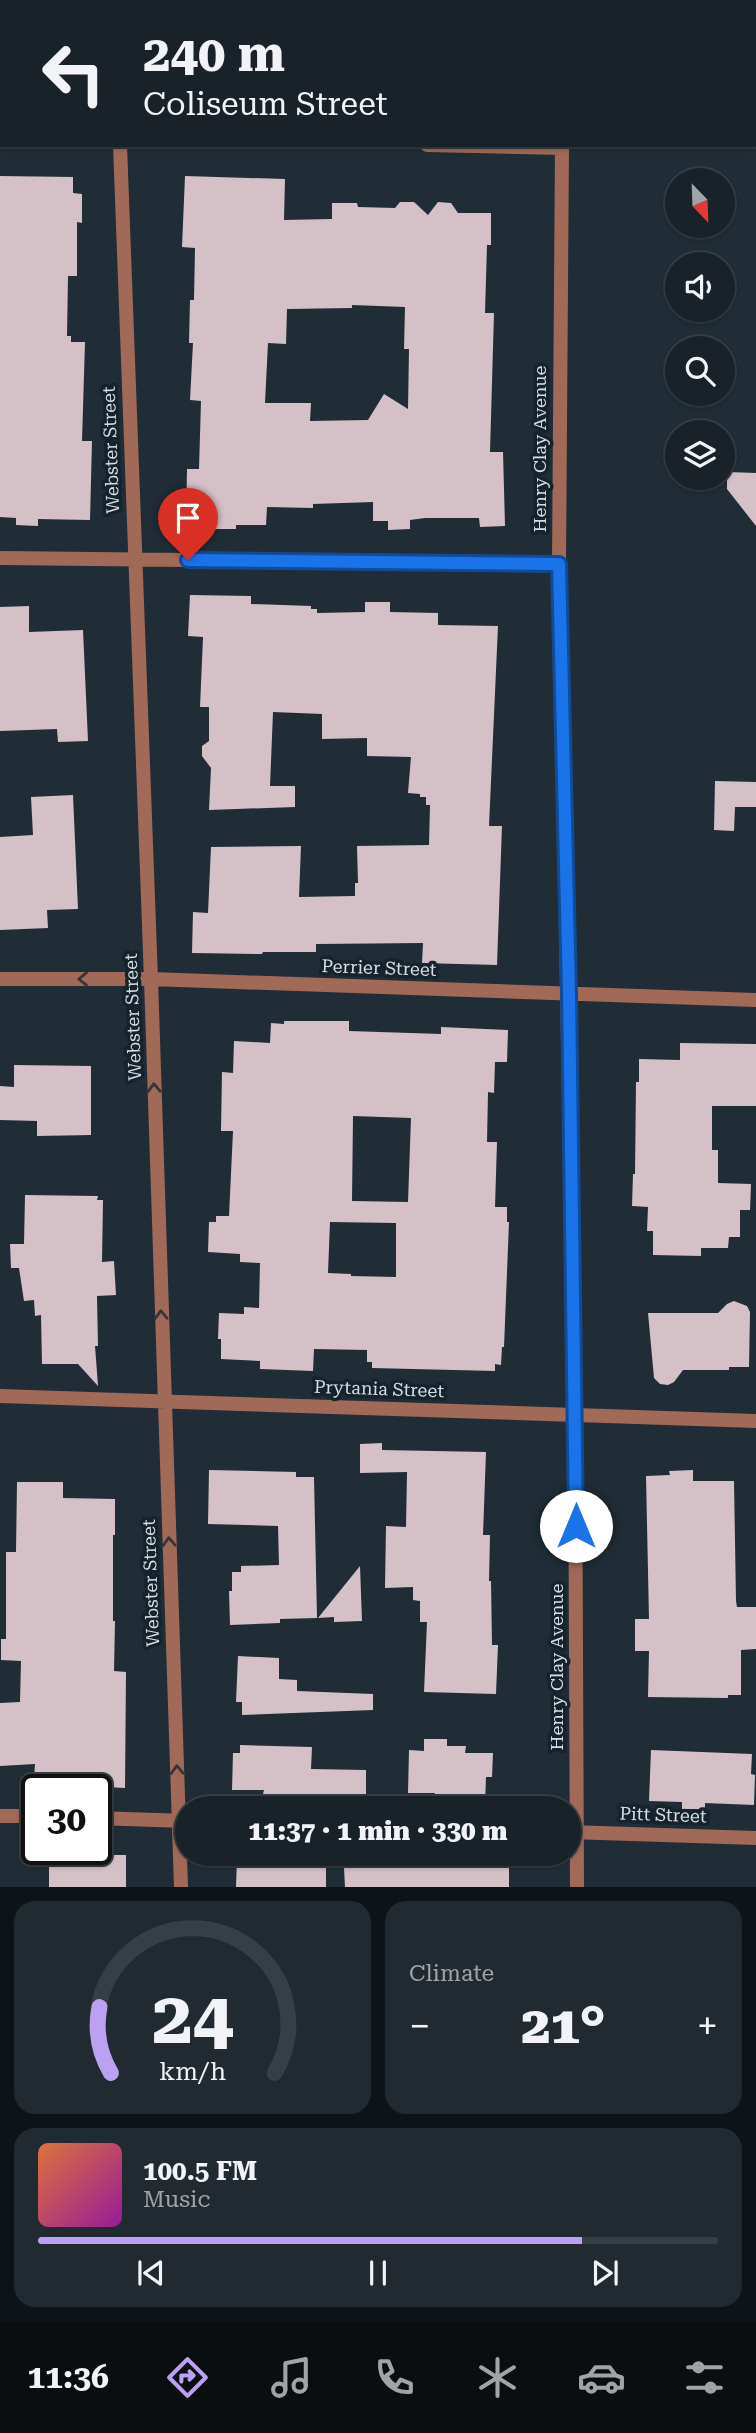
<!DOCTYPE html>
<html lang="en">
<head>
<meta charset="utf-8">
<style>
	:root { --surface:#182228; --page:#212a30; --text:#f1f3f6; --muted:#9fa4a8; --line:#363f45; --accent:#bca0f2 }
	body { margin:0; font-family:"Roboto Serif",serif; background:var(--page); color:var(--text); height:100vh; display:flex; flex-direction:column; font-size:26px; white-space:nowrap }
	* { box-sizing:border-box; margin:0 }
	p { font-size:23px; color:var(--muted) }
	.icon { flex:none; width:38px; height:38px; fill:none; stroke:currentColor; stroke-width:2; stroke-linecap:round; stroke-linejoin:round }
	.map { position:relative; height:1887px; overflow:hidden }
	.details { display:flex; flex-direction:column; gap:14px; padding:14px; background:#0d1316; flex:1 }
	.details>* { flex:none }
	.banner { position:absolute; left:0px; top:0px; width:756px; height:147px; box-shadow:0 2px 5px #0004,0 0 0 2px var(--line); background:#182228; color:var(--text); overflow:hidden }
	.needle { width:46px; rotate:157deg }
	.tools { position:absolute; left:665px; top:168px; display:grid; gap:14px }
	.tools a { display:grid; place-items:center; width:70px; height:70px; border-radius:50%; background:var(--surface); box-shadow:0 2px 5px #0004,0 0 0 2px var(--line); font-size:35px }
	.speed { position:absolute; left:21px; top:1774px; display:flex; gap:14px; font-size:35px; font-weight:700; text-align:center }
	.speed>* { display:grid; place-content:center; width:91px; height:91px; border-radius:50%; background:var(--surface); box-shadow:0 2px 5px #0004,0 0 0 2px var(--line); line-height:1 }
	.speed .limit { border:4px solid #111; border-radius:10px; background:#fff; color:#111 }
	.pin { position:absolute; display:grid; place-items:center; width:60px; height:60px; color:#fff; margin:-72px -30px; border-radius:50% 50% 50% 0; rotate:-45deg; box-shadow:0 0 7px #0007 }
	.pin .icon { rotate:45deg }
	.me { position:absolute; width:77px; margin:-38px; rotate:0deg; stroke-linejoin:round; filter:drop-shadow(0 0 5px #0008) }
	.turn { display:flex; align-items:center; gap:24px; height:147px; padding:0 28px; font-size:32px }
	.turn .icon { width:91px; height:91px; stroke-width:2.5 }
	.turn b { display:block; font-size:49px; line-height:60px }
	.big { font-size:52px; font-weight:800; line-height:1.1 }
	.details .widget { flex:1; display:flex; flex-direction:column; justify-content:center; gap:10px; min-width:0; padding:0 24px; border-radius:21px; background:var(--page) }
	.details .dial { align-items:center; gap:0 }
	.dial svg { height:182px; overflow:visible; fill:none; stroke:var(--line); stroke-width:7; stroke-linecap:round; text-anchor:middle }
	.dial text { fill:var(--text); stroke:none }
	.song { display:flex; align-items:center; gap:21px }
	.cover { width:84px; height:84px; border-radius:10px; background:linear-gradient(135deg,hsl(20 70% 55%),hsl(300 70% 35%)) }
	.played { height:7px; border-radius:4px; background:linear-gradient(90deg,var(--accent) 80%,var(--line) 80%) }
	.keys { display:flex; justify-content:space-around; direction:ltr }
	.heat { display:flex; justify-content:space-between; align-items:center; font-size:38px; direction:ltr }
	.details .tiles { flex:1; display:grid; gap:14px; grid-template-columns:1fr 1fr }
	.widget:last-child { grid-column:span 2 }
	.trip { position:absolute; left:175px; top:1796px; width:406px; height:70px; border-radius:35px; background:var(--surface); box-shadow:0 2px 5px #0004,0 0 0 2px var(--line); font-weight:800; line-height:70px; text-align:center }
	.menu { display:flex; height:112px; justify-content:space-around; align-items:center; background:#0a0e10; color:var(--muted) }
	.menu .icon { width:49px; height:49px }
	.menu .selected { color:var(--accent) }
	.menu b { font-size:32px; color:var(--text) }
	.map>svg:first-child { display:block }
	.building { fill:#d5c0c7; fill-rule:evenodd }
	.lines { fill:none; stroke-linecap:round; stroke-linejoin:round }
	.minor { stroke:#a06958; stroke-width:14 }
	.oneway { stroke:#383437 }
	.route-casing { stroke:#114b97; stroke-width:18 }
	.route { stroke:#1a73e8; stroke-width:12 }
	.labels { text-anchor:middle; stroke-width:7; stroke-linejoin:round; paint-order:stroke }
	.street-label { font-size:18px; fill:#d6dee5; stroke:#16232c }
</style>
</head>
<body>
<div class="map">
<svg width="756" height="1887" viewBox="0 0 756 1887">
	<rect width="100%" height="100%" fill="#202d36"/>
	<path class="building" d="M0,176L73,177V193L82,194V223L77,222V276H68L67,336H71V342H85L82,441H92L90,520L38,519V526L16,525V518L0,517Z
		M185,176L285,179L284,220L332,219V203H357L358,207L395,208L400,202H414L428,215L438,202L451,203L458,213H491V245H487L485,313H494L490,452H503L505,526L480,527L479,518H425L410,520V529L388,530V521H373V502L313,504V508L267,507L266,525H236V529H211V523L186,522L187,469H199L201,401L190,400L193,343H189L190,300H194L195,248L182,247ZM352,305L405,307L404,349H409L408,409L384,394L368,420L310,421L311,403H265L268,343L286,344L287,309L352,308Z
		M727,472L756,473V526L727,489Z
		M190,595L251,596V604L311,606V609H317V613L365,612V602H390V612L438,613V625L498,626L489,826H502L497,965L422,963L423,943L316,944V952H263L262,954L192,953L193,912L208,913L211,847L301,846L299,897L355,896V883H358L357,846L429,845L430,805H426V797H420V794L408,793L411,757L367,756V738L322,739V714L273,712L270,786H295V807L209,810L211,768L202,756V746L209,741V707H200L203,637L188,636Z
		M29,606V632L83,630L88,741L58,742L57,729L0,731V607Z
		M715,781L756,782V807H735L734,831L714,830Z
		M73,795L78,909L47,910L48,928L0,930V837L33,835L31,797Z
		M284,1021H349V1031L441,1034V1027L508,1030L507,1062H495L494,1093L488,1092L487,1142H497L495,1207H507V1222H509L504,1347H502L501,1365L495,1364V1371L372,1368V1362H367V1350L314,1349L313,1371L260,1369V1361L221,1359V1339H218L219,1313L244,1314V1307L259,1308L260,1263L240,1262V1254L208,1252L209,1222H216V1216H229L233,1131H221L222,1072L233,1073L234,1041L270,1043L271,1023L284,1024ZM353,1116L411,1118L408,1202L352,1201ZM330,1222L396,1223V1277L351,1276V1274L328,1273Z
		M680,1043L756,1044V1106H712V1150H718V1183L751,1184L750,1210H740V1237H729L728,1248H701V1256L653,1255V1231H647L648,1207L632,1206L633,1174H635L636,1082H639V1059L680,1060Z
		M14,1065L91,1066V1135L37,1136V1121L0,1120V1086L14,1087Z
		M25,1195L98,1196L97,1200H103L102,1262L114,1261L116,1295L97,1296L98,1346H95L98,1386L78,1364H42L41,1315L35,1316L34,1300L24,1301L19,1268H11L10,1244H24Z
		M734,1301L747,1306L750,1312L749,1367H729V1370H683L674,1382L668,1385L660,1384L654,1378L648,1313H718L727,1304Z
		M382,1443V1450L486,1452L483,1535H490L489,1581H491L492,1645H498L496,1694L424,1692L427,1622H420V1601L413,1600V1587L385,1588L386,1526L406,1527L407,1472L360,1473V1444Z
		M209,1470L296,1472V1477H314L317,1618L280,1619V1623L230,1625L229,1591H232V1572H241V1566L279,1565L278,1526L208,1524Z
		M693,1470V1481H734L736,1601L737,1607H756V1649L741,1650V1695H728V1698L648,1697L649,1651H635V1619H649L646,1476L670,1475L669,1471Z
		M17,1482H63V1498L115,1499V1535H113V1621H115L114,1671L126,1672L125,1788L62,1785V1780L34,1778L35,1764L0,1766V1703L20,1702L21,1661L1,1660V1639H6V1552H16Z
		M360,1566L362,1621L334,1622V1617L318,1618Z
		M238,1656L279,1658V1679L297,1680V1691L373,1694V1710L242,1715V1702H236Z
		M424,1739H447V1746H466L465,1753H493L492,1777H486L485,1805L456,1804V1797H434L435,1793H408L409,1750L424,1751Z
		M240,1745L312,1747L311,1769L366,1770V1802L338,1801V1797L263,1794L264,1790H232L233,1753H240Z
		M651,1750L752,1754L751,1774L755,1775L754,1805L705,1803V1809H682V1802L649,1801Z
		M114,1853V1855H126V1887H49V1854Z
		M272,1856L315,1857V1860H326V1887H236L237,1858L272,1859Z
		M439,1864L509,1866V1887H345L344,1868L390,1865V1867L439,1866Z"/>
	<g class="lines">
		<path class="minor" d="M112,0V2
			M559,0V2
			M0,141H2
			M120,145L151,979L181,1887
			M427,145L562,148
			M562,145L559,564L575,1415L577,1887
			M0,558L559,564
			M0,979H151L756,1000
			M0,1396L756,1421
			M0,1816H37
			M96,1818L186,1821
			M569,1832L756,1838"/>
	</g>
	<defs><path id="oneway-chevron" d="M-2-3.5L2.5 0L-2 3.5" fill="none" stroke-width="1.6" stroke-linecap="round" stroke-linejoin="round" transform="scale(1.75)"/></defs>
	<g class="oneway">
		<use href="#oneway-chevron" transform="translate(83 979) rotate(-180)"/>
		<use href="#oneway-chevron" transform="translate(154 1088) rotate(-92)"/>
		<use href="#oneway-chevron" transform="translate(161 1315) rotate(-92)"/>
		<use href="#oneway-chevron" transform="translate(169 1542) rotate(-92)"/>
		<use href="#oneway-chevron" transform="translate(177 1770) rotate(-92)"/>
	</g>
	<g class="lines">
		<g class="route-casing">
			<path id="route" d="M188,560L559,564L569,993L576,1526"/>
		</g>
		<use href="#route" class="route"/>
	</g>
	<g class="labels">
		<g class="street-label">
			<text transform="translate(540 449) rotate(-90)" y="6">Henry Clay Avenue</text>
			<text transform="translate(111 450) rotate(-92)" y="6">Webster Street</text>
			<text transform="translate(379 968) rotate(2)" y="6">Perrier Street</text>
			<text transform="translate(133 1017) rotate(-92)" y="6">Webster Street</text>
			<text transform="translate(379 1389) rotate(2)" y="6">Prytania Street</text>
			<text transform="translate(151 1583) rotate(-92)" y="6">Webster Street</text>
			<text transform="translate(557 1667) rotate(-90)" y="6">Henry Clay Avenue</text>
			<text transform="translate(663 1815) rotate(2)" y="6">Pitt Street</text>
		</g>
	</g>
</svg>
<div class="tools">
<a><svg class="needle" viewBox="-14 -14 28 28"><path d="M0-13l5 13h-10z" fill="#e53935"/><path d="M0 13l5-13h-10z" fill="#9fa4a8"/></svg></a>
<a><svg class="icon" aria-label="sound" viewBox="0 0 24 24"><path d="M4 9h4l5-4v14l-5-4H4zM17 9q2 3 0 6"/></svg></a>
<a><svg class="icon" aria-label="search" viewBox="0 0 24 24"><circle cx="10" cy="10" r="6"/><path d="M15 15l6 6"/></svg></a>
<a><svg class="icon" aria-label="layers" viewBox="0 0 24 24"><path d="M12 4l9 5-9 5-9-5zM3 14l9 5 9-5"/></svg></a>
</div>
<div class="speed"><div class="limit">30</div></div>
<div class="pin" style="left:188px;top:560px;background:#d93025"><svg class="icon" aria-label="arrive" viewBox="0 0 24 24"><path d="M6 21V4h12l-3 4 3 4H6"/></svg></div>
<svg class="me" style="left:576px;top:1526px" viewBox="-20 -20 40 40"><circle r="19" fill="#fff"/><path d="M0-13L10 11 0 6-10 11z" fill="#1a73e8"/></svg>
<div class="trip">11:37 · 1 min · 330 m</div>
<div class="banner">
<div class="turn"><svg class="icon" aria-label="left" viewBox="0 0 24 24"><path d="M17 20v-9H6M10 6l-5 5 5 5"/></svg><div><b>240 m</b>Coliseum Street</div></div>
</div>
</div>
<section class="details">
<div class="tiles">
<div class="widget dial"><svg viewBox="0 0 100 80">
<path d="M14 69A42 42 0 1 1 86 69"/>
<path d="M14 69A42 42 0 0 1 9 40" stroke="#bca0f2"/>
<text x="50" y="56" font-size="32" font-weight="700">24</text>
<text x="50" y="72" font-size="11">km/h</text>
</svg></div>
<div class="widget"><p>Climate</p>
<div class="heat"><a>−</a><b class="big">21°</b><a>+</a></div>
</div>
<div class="widget">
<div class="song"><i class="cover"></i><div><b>100.5 FM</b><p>Music</p></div></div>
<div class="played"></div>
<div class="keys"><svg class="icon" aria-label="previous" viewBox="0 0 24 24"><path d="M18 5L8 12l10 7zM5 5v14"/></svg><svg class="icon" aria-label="pause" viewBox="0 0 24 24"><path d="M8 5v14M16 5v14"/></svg><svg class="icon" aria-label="next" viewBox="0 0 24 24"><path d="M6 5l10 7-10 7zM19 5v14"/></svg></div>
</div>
</div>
</section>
<nav class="menu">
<b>11:36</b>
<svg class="icon selected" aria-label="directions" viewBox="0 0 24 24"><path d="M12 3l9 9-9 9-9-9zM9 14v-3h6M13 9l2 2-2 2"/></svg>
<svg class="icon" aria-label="music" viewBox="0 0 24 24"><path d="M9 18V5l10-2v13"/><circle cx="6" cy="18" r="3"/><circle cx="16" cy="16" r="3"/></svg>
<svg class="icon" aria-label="phone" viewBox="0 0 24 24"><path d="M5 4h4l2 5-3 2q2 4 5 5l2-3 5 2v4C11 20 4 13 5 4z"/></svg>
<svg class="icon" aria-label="climate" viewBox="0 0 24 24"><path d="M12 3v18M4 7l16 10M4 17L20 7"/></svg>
<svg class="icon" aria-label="car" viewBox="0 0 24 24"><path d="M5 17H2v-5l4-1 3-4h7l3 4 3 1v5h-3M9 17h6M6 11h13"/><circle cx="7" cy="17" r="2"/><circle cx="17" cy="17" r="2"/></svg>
<svg class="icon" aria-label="filters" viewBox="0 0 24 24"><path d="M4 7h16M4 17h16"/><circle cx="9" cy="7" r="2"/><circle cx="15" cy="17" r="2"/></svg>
</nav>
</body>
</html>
